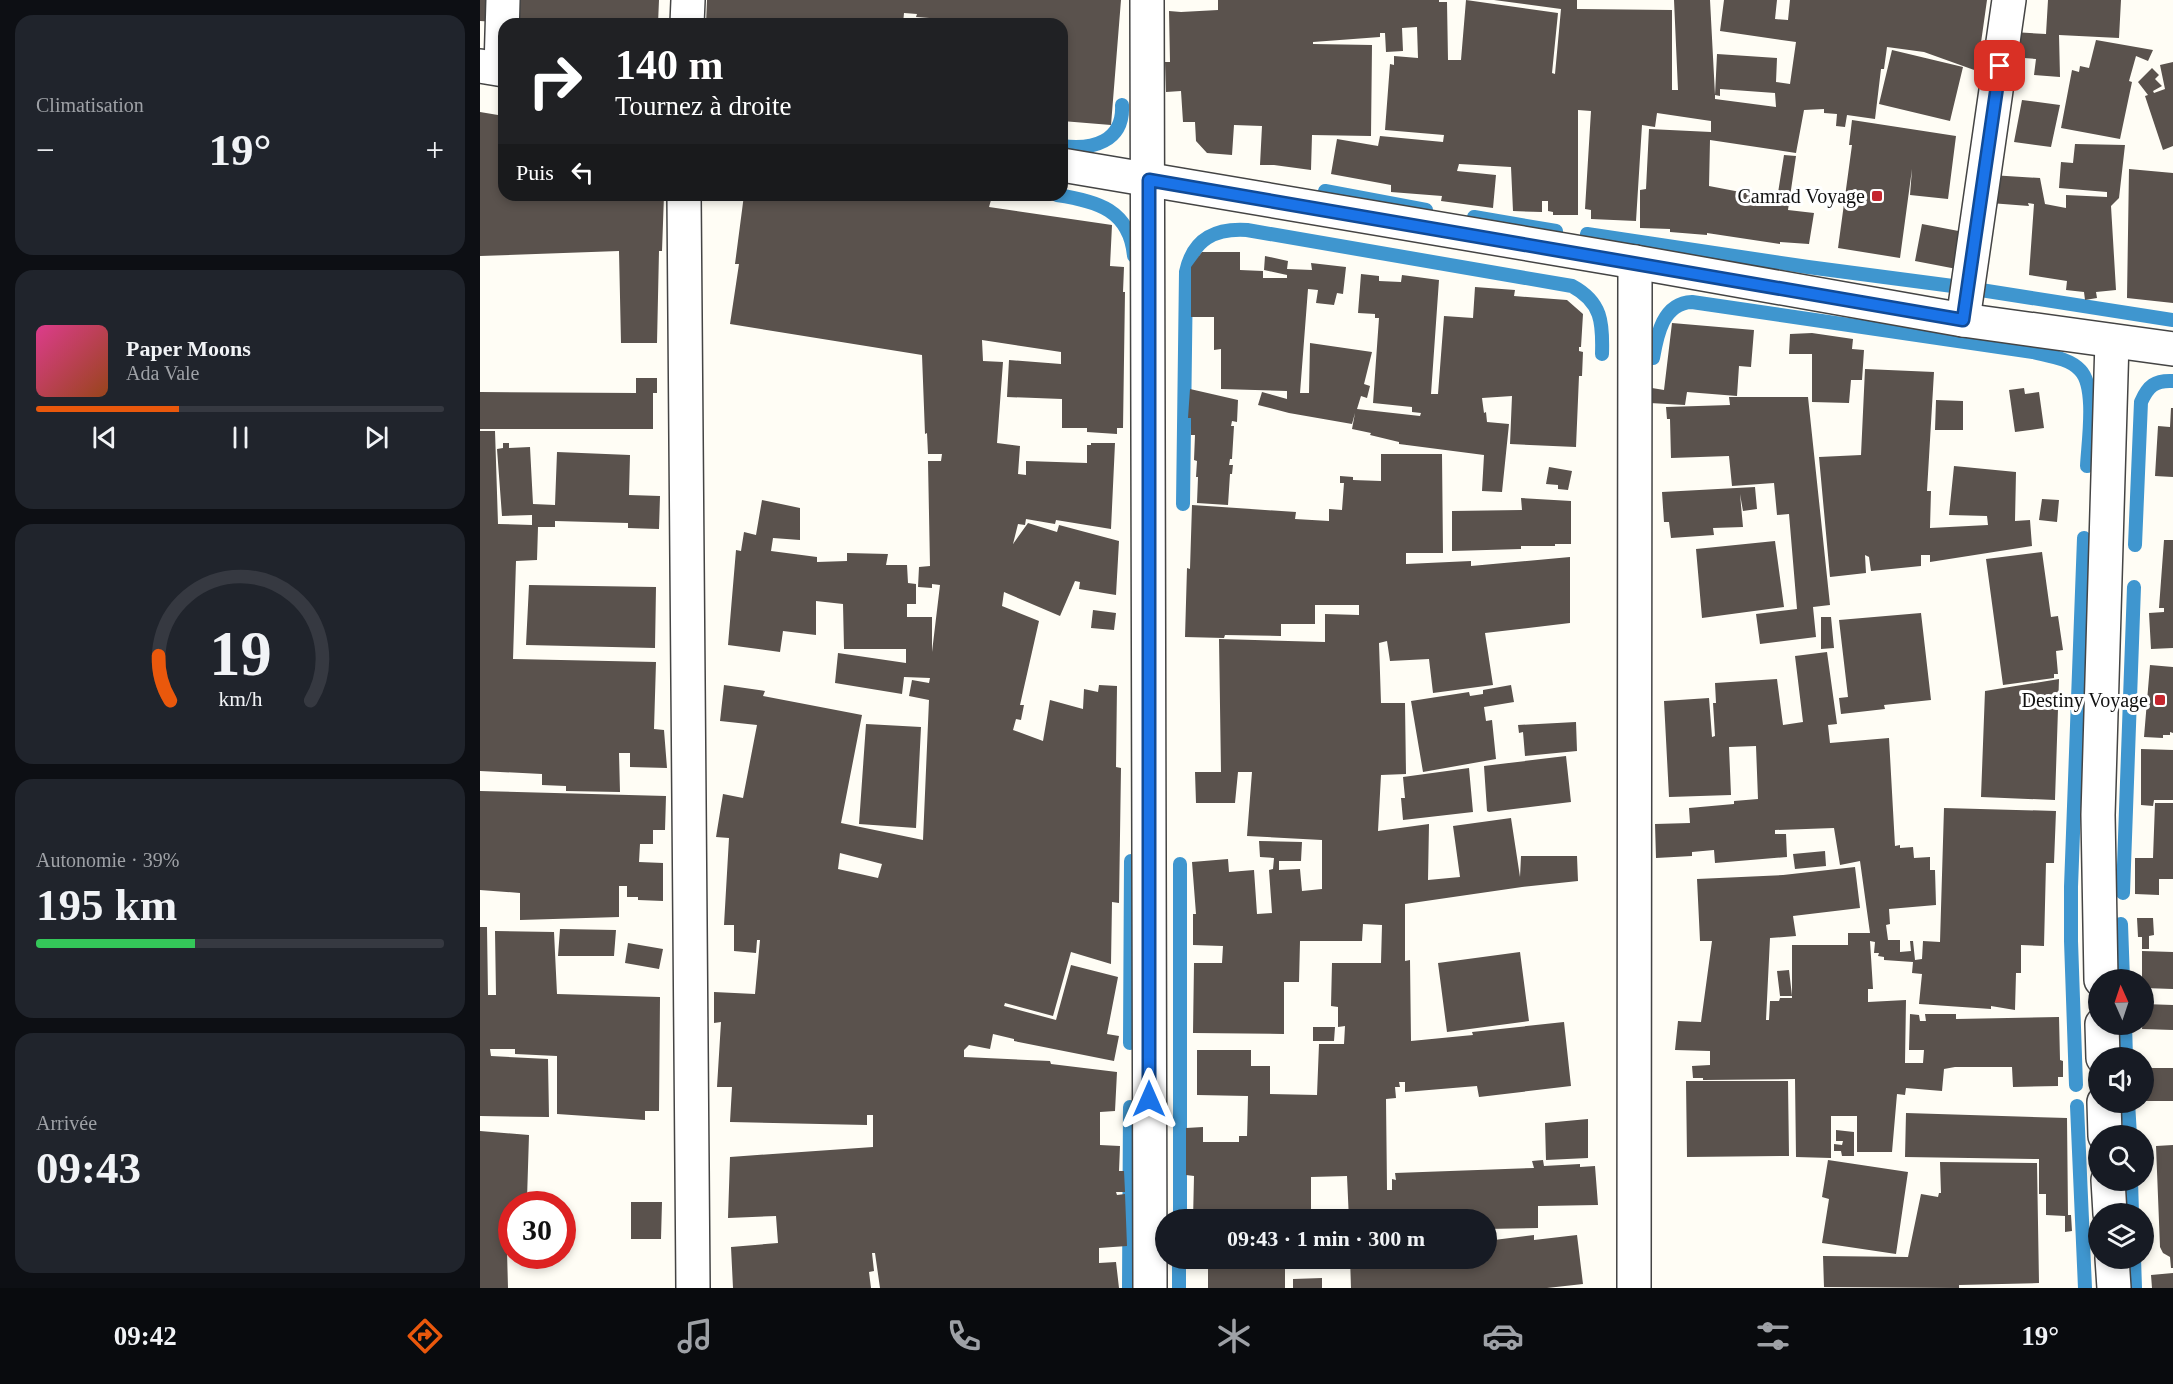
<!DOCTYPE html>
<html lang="fr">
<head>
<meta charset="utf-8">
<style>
	:root { --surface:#171b24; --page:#20242c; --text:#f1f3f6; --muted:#9ea1a6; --line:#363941; --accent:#ea580c }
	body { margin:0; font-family:"Times New Roman",serif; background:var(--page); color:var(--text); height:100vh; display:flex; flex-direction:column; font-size:22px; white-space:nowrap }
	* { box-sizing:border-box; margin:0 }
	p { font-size:20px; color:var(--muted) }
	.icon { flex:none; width:33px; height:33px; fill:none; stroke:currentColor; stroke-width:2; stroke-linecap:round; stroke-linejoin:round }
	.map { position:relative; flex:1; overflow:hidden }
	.sheet { display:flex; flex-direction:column; gap:15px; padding:15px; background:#0d0f14; width:480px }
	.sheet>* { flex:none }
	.guide { position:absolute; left:18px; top:18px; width:570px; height:183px; border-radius:18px; box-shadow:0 3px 9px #0003; background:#202124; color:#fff; overflow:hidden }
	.needle { width:39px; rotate:357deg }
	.tools { position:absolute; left:1608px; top:969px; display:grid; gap:12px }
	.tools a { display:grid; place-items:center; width:66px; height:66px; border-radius:50%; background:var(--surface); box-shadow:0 3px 9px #0003; font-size:30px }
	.speed { position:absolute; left:18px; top:1191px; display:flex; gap:12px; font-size:30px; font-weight:700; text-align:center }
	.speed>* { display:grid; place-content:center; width:78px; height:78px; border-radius:50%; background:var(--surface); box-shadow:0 3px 9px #0003; line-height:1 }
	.speed .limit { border:9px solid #d22; background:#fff; color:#111 }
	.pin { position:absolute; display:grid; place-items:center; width:51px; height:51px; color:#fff; margin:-26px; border-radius:12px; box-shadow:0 3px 9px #0006 }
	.me { position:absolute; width:66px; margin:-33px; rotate:0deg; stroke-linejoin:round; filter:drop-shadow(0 0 4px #0008) }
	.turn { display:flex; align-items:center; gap:21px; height:126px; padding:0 18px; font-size:27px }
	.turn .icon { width:78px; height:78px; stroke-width:2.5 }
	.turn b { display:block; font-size:42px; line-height:51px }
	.then { display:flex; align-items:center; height:57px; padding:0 18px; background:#0003; gap:12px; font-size:22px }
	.big { font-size:45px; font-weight:700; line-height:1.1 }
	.sheet .card { flex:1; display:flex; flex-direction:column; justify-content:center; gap:9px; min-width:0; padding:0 21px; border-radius:18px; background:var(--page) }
	.sheet .dial { align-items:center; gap:0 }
	.dial svg { height:156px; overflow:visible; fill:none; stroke:var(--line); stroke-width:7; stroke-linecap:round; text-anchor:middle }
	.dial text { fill:var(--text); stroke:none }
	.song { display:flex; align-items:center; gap:18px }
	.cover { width:72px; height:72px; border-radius:9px; background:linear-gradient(135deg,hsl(330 70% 55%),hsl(20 70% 35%)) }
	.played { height:6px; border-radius:3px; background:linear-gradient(90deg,var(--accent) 35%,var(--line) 35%) }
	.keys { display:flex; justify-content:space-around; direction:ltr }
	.heat { display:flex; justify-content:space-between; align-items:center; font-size:33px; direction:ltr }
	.charge { height:9px; border-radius:4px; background:linear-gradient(90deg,#34c759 39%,var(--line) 0) }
	.trip { position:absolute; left:675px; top:1209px; width:342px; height:60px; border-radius:30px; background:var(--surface); box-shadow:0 3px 9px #0003; font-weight:700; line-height:60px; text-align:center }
	.menu { display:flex; height:96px; justify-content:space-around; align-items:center; background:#090b0e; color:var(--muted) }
	.menu .icon { width:42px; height:42px }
	.menu .active { color:var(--accent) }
	.menu b { font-size:27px; color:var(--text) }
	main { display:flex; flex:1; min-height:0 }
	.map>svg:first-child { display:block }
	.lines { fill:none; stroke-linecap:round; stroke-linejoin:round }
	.stream { stroke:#3f96cf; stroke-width:14 }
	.building { fill:#5a524d; fill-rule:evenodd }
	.minor-casing { stroke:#444; stroke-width:36 }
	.tertiary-casing { stroke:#444; stroke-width:36 }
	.minor { stroke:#fff; stroke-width:33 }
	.tertiary { stroke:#fff; stroke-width:33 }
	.route-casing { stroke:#114b97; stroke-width:15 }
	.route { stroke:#1a73e8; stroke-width:10 }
	.poi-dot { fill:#c4262e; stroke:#fff; stroke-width:2 }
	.labels { text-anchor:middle; stroke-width:6; stroke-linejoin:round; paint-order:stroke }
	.poi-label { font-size:20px; fill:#111; stroke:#fff; text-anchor:end }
</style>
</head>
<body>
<main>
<section class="sheet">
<div class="card"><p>Climatisation</p>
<div class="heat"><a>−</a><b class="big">19°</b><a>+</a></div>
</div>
<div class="card">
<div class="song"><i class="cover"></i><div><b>Paper Moons</b><p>Ada Vale</p></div></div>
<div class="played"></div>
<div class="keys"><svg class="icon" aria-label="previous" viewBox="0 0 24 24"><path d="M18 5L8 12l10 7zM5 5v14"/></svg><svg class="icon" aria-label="pause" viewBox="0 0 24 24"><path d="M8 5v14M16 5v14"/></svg><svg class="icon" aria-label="next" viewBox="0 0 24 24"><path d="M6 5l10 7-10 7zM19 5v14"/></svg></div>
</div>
<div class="card dial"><svg viewBox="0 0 100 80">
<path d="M14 69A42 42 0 1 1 86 69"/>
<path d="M14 69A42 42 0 0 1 8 46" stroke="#ea580c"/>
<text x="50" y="56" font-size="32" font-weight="700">19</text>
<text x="50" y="72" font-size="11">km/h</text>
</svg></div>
<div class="card"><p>Autonomie · 39%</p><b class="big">195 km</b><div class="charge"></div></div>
<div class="card"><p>Arrivée</p><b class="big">09:43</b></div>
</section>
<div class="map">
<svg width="1693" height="1288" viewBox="0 0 1693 1288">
	<rect width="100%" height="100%" fill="#fffdf5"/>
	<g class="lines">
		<path class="stream" d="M582,146C612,150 644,142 642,105
			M845,191L946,210
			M577,195C617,201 650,210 654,256
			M994,217L1076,231
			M1107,234L1328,267L1488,288L1693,320
			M1173,358C1177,335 1183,303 1212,302L1553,352C1568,356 1589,358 1600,370C1617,387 1608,443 1607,466
			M703,504L706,272C713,239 735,228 767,230L1092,286C1122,302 1123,323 1122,354
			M1655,545L1661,402C1668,386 1675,380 1693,381
			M1643,893L1654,587
			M1641,924L1643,980
			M1645,1024L1646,1058
			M650,1043L651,861
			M1596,1085L1591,941V887L1604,538
			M1648,1102L1650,1136
			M1597,1106L1605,1288
			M1651,1180L1652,1214
			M700,1220V864
			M1654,1258L1655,1288
			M649,1288L650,1107
			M699,1288V1258"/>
	</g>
	<path class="building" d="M0,0H18L17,22L0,21Z
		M38,0H179L178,24H38Z
		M227,0H641L631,125L582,121V24H489V21L436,17L437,14L424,13L423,24H226Z
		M738,0H959V2H967L968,60H981L986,0L1078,13L1072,73L1075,74L1081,9L1014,0H1097V9L1192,10V90H1198L1194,0H1230L1235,95L1237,54L1297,58L1296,82L1310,84L1316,42L1240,31L1244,0H1297L1295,19L1308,20L1310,0H1507L1497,71L1444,52L1407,47L1404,69H1401L1395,119L1367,115L1365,127L1356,126L1357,114L1344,113V109L1324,110L1316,153L1230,140L1229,186L1297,199L1304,155L1316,156L1308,210L1334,213L1329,244L1300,242V244L1227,233V235L1190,232V229L1160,228V190L1166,189L1169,129L1231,132V121L1177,113L1175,127L1162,125L1156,221L1111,219V210L1105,209L1111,111L1098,110V215H1073V212L1068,211V201H1062V212L1033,211L1031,167L979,164L977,171L1016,175L1013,208L961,201L962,196L911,192V185L851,174L857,139L898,146L900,136L963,142L964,135L905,130L910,64L914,65V56L938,58L937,27L922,28L923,51L906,52L905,33H900V37L833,42V44L892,45L891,136L832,135L831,170L794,165H780L782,126L754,125L752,155L727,153L716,141L715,122H703L701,91L686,92L685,62H690L689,11L701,12L738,10ZM1240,89L1295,93L1296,107L1235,99V95L1240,96Z
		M1568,0H1641L1639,38L1579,35L1580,77L1554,75L1556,59L1531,57L1533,32L1566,34Z
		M1616,40L1673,50L1668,61L1656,56L1649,81L1652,82L1640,139L1581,128L1592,70L1599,72L1600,66L1609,68Z
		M1412,50L1483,67L1470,121L1399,104Z
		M1693,62V146L1683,150L1665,96L1668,95L1658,82L1672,68L1679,75L1675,79L1682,86L1673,91L1674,93L1685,89L1680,65Z
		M1542,100L1580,105L1571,147L1534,142Z
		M0,112L24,116V195H184L182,251H179L177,343H141L139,251L0,256Z
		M1372,120L1476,136L1468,199L1430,195L1432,169L1420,258L1358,248L1372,145H1369Z
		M1595,144L1645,145L1639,198L1631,206L1636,290L1616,292L1617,298L1605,300L1604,292L1586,290L1587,281L1549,275L1554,204L1548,203L1549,206L1510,203L1511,175L1560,178L1565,204L1586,208V195L1627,197V192L1579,188L1581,162L1593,163Z
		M1649,169L1693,173V303L1647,298Z
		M264,195H482L511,200L509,207L632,225L630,266L644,267L643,292H645L643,428H637V434L607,432V428H582V399L527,397L529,360L581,364V352L502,340L503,361L523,362L517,443L540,446L538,474L546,475V461L607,463V445H611V443H635L631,529L576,520L575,524L546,519L545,525L538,524L533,544L548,523L577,532L579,525L639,541L636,595L599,589L600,582L595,581L580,616L524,592L522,606L559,621L540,705H544L541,720L536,719L533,730L563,741L570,700L603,709L604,689L618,692L619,685L637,686L636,767L641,768L639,903L632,902L631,964L591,952L573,1016L525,1003L524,1006L576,1020L591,965L638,977L627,1034L639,1036L634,1061L534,1041V1039L513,1034L510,1049L489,1045L484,1050V1057L570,1061L571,1064L637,1072L635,1111L620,1112V1145L640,1146L639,1171H644L645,1192H636L637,1195L645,1194L647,1246L619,1248V1263L636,1262L639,1288H400L395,1253H392L394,1271L389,1272L391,1288H253L251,1247L298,1243L296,1216L248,1218L250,1157L393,1147V1115H387V1125L250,1122L252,1087H237L241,1022L234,1023V992L275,994L280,940H277L276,953L254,951V925H244L249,838L236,837L243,794L263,798L277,725L240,721L244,685L285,691L283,696L382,715L361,823L443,840L449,700L429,696L432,680L449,683L450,678L424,677L422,694L355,683L358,653L426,663V649H364L363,604L336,601V635L303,631L300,652L248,645L256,550L261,551L264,532L276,535L282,500L320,508V540L293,538L291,551L337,557V562L367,561V553L408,554L406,565H427L428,583L436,584V604H427V617H452V652L460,585L452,584V588L438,587L439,567L450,566L448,461H461L462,454H448L447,433L445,434L442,355L250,324L259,264H255ZM360,853L402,864L398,878L358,869Z
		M1442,224L1489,233L1482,270L1435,261Z
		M722,252H760V270L783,271V278H807V275L784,270L785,256L808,261L807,269L832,270L831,263L866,267L863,294L857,293L854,305L836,303L838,290L828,289L820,393H829L830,343L892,352L884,384L890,386L887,398L881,396L877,409L940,416L941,413L932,412V407L893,403L899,318H895V314L878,313L881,274L899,276V281L921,282L922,275L959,280L951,394H958L964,316L993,318L995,287L1035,290L1034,296L1087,300L1103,314L1101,347H1099V351L1103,352L1102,376H1099L1096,447L1030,444L1032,396L1002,398L1004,413L1006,412L1007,422L1029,424L1022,492L1002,491L1004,455L919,444V442L890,435L891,433L872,429L875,413L872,424L809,413L778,405L782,392L807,399V391L741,389V349L734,350V317H711V267Z
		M1192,323L1274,330L1271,367L1259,366L1257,396L1207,392L1205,405L1170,403L1172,388L1184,390Z
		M1332,333L1373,339L1372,349L1384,350L1382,380H1371L1369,403L1332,402V354H1309L1310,334Z
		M1385,369L1454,372L1447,491H1451L1450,528L1508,525L1507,516L1469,515L1474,466L1536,472L1535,521L1550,520L1552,546L1450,562V555H1441V566L1391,571L1389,557L1385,555L1386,573L1350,577L1339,457L1381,455Z
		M156,378H177V393H173V429H0V392L156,393Z
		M1544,388L1545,394L1559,392L1564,428L1535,432L1529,390Z
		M710,389L758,400L757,422L752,421L751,426H754L752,459H750L749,465H753L752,474H750L748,505L717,503L718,477H716L717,461L714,460L715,435H711V418H708Z
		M1249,397H1328L1350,605L1333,607L1336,637L1280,644L1276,614L1317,609L1309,514L1297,515L1294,483L1252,486L1249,456L1191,458L1190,419H1187L1186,407L1250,405Z
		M1456,400L1483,401V430H1455Z
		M1691,408H1693V477L1675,476L1678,426L1690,427Z
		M0,431H15L18,524L52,525V515L22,516L17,449L23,448V443H29V448L50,447L53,504L75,505L77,452L150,455L149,495L180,496L179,529L148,528V523L75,521V527H58L57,560L36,561L33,659L176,662L174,729L184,730L187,768L150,767V753H139L140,792L86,791V786L62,785V774L0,771Z
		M901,454H962L963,553H926V564L991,561V566L1090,557V623L1005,633L1013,685L953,693L949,659L910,661L907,641L899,643L901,703H925L926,774L901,775L898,831L949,824L948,880L980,877L973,826L1031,818L1040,877L1041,856H1097L1098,881L1042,887L925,904V961L930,960L931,1041L993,1035L992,1032L1084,1022L1091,1086L999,1097L997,1086L925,1092V1082H919L920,1087H915L916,1098L906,1099L907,1190H912V1179L916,1180L915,1173L1054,1168L1052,1161L1063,1160L1064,1166L1100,1164V1167L1115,1166L1118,1205L1058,1206V1228L1006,1229V1220H869L867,1176L831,1177V1220H713L714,1176L706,1175V1128L723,1127V1142H759V1136H767L768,1096L717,1095V1050H771V1066H790V1094L837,1095L839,1044H864L865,1026L858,1027V1007L851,1006L852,963H901L902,925L883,924L882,941H820L819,982H804V1034L713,1033L714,963H742L743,946L713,945V914H716L712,862L748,859L749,872L774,870L777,914L792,913L789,870L793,869L794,858L780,857L779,841L822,842L821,861H799V870L820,869L822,891L842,889V840L767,836L772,772H758L755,803H716L715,772H741L739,639L845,642V614L879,615V605H835V624H801V636L745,635L744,638L705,637L707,568L710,569L712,505L816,512L815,519L849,521V509L862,510L864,483H860V476L873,477V480L901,481Z
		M1069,467L1092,471L1088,490L1078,489V485L1066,484Z
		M1275,487L1277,509L1263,511L1260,494L1263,527L1233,528L1234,535L1191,538L1189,522H1184L1182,492Z
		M1041,498L1091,501V544H1075V546H1041V549L972,551V511L1042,510Z
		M1562,499L1579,500L1577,522L1559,520Z
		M1684,540H1693V648L1671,649L1669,613L1684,612V608H1679Z
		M1295,541L1304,607L1222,618L1216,549Z
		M1562,552L1571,617L1578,616L1583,650L1576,651L1578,674H1574V678L1523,685L1506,559Z
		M49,585L176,587L175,648L46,645Z
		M613,610L636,613L634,630L611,628Z
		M1441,613L1451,700L1404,705L1405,709L1361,714L1359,698L1368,697L1359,620Z
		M1341,617H1351L1354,648L1341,649Z
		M1347,652L1357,724L1348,725L1350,743L1409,738L1415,846L1420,845V848L1433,847L1434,858L1450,857V870H1455L1456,905L1409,909L1410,924L1406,925L1408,940H1420V952L1431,951L1430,941H1433L1435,960L1442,959L1443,941L1460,942L1464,808L1576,811L1574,863H1566L1564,946L1541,945V973H1536L1535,1010L1511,1006V1009L1439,1004L1442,974L1432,973L1433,962L1404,960V957L1398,956L1399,953H1394L1395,942L1390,941L1393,989H1388V1002L1426,1000L1425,1063H1443L1444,1050H1429L1430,1014L1439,1015L1440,1021H1446L1445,1014H1476V1019L1579,1017L1580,1060L1583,1061V1077H1578V1086L1533,1087L1532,1067H1475L1464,1069L1462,1091L1426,1088L1425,1095L1417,1094L1412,1152H1377V1116H1351V1158L1316,1157L1315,1079L1223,1080V1078H1213L1212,1066L1230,1065V1051L1195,1050L1198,1021L1221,1022L1232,941H1220L1217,879L1303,875L1375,867L1380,908L1313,916L1316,936L1290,938L1286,1020H1289L1290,1001H1299L1300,998H1312V945H1368V933H1390L1380,861L1360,865L1354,828L1295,830V834H1306L1307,857L1235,863L1234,850L1212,852V856L1176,858L1175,824L1210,823L1209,808L1254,804V801L1278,799L1276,746L1249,747L1251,795L1189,797L1184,701L1229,698L1232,737L1235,736L1233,703H1236L1235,683L1297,679L1303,725L1323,722L1315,656Z
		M1670,665L1693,667V733L1690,732V735H1683V738L1664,737Z
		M1579,679L1575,800L1501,797L1505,691Z
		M1031,685L1034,702L1004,707L1006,721L1012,720L1016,759L943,772L931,701L989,692L990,696L1003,694V690Z
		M1096,722L1097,751L1045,756L1043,732L1039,733L1038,725Z
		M386,724L441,727L436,828L379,824Z
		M1661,749L1693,750V800H1674L1673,806L1661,805Z
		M1086,756L1091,802L1009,812L1007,811L1004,766Z
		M989,768L993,812L923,820L921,798H925L923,777Z
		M0,791L186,796L185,830H173V844H160L159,862L183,863V901L158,900V897H147V886H139V917L40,920V893L0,890Z
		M1675,803H1693V879H1679V895L1655,894V858H1673Z
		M1345,851L1346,866L1315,869L1313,854Z
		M1657,918H1673L1674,935L1669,936V949H1662V937H1658Z
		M0,927H7L8,995H16L15,931L74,932L77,994L180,997L179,1111H165V1120L77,1114V1056L35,1054V1049H10L11,1056L68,1059L69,1117L0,1116Z
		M80,929L136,930L134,956H78Z
		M148,943L183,949L179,969L145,963Z
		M1662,951L1693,952V989L1664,988V980H1662Z
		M1040,952L1049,1021L967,1032L958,963Z
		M1309,970L1312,996H1300L1297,971Z
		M1664,1004L1693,1005V1030L1662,1029Z
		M833,1027H855L854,1041H833Z
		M1664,1068H1693V1101H1664Z
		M1206,1081H1308L1309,1156L1207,1157Z
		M1426,1113L1587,1118L1588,1215H1591L1592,1231L1585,1232V1216L1566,1215V1194H1559V1159L1425,1157Z
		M1108,1119V1158L1066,1160L1065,1123Z
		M1356,1130L1374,1132V1156H1362L1361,1151H1354V1144L1362,1145L1363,1141H1356Z
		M0,1131L49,1135L47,1199L42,1198V1204H32V1214H26L28,1288H0Z
		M1693,1145V1268H1691L1690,1257L1683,1253L1680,1247L1676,1146Z
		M1348,1160L1428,1172L1416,1254L1342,1243L1349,1199L1342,1197Z
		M1460,1162L1557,1163L1559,1283L1479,1285V1288L1344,1287L1343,1256L1428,1257L1441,1194L1458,1197L1459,1193H1461Z
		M48,1200L82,1201V1204H48Z
		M151,1202H182L181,1239H151Z
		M851,1215V1220H836L835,1216Z
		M1054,1235V1240L1097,1235L1103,1284L1067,1288H871L870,1258H1006V1241Z
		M741,1258H831L830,1263H805V1288H728V1262H741Z
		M1693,1273V1288H1672L1671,1275Z
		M842,1278V1288H813V1279Z"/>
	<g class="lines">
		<g class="minor-casing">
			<path id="minor" d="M667,0L670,1288
				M207,24L208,0
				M21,69L23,0
				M204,195L213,1288
				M1483,320L1529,0
				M1621,980L1618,815L1632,341
				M1622,1024L1623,1058
				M1624,1102L1625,1136
				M1628,1180L1630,1214
				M1632,1258L1634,1288
				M1154,1288L1155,262"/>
		</g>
		<g class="tertiary-casing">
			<path id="tertiary" d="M0,66L24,70
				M582,165L1155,262L1483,320L1693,349"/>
		</g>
		<use href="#minor" class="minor"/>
		<use href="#tertiary" class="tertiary"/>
	</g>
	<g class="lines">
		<g class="route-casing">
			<path id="route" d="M669,1099V180L1483,320L1520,66"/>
		</g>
		<use href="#route" class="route"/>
	</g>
	<g class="poi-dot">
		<rect x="1391" y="190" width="12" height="12" rx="3"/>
		<rect x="1674" y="694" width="12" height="12" rx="3"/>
	</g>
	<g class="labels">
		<g class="poi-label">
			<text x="1385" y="203">Camrad Voyage</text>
			<text x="1668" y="707">Destiny Voyage</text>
		</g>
	</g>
</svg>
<div class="tools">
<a><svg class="needle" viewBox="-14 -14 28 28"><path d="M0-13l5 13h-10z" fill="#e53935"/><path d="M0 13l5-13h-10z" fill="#9ea1a6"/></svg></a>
<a><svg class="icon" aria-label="sound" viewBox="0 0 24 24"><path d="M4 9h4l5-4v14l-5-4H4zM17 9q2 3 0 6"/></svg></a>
<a><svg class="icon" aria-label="search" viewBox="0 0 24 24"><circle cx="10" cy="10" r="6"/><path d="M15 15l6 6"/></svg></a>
<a><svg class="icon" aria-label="layers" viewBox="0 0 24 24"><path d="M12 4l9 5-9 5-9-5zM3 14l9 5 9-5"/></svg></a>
</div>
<div class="speed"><div class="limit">30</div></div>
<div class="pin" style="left:1520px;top:66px;background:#d93025"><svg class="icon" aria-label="arrive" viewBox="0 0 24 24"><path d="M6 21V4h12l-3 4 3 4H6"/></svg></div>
<svg class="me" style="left:669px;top:1099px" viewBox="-20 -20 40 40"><path d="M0-17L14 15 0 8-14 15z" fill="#1a73e8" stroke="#fff" stroke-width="4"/></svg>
<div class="trip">09:43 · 1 min · 300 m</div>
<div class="guide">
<div class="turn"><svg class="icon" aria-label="right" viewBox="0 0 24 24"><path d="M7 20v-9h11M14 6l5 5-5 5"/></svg><div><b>140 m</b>Tournez à droite</div></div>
<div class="then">Puis<svg class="icon" aria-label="left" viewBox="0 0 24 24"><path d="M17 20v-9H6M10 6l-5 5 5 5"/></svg></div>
</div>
</div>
</main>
<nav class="menu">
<b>09:42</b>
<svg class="icon active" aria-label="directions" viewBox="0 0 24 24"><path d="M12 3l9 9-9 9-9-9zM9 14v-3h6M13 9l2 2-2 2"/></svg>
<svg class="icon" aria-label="music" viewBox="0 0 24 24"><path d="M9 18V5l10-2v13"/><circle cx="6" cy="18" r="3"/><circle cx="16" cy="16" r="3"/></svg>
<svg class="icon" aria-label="phone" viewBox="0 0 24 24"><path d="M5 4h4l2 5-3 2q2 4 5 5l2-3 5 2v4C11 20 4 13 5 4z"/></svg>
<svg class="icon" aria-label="climate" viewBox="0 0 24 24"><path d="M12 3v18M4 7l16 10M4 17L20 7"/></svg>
<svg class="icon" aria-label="car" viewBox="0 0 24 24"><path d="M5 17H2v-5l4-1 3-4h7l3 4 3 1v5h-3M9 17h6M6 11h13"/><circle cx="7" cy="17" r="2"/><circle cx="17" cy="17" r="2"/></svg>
<svg class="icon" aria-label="filters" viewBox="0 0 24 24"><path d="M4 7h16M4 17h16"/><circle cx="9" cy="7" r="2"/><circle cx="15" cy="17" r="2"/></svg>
<b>19°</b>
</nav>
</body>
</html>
